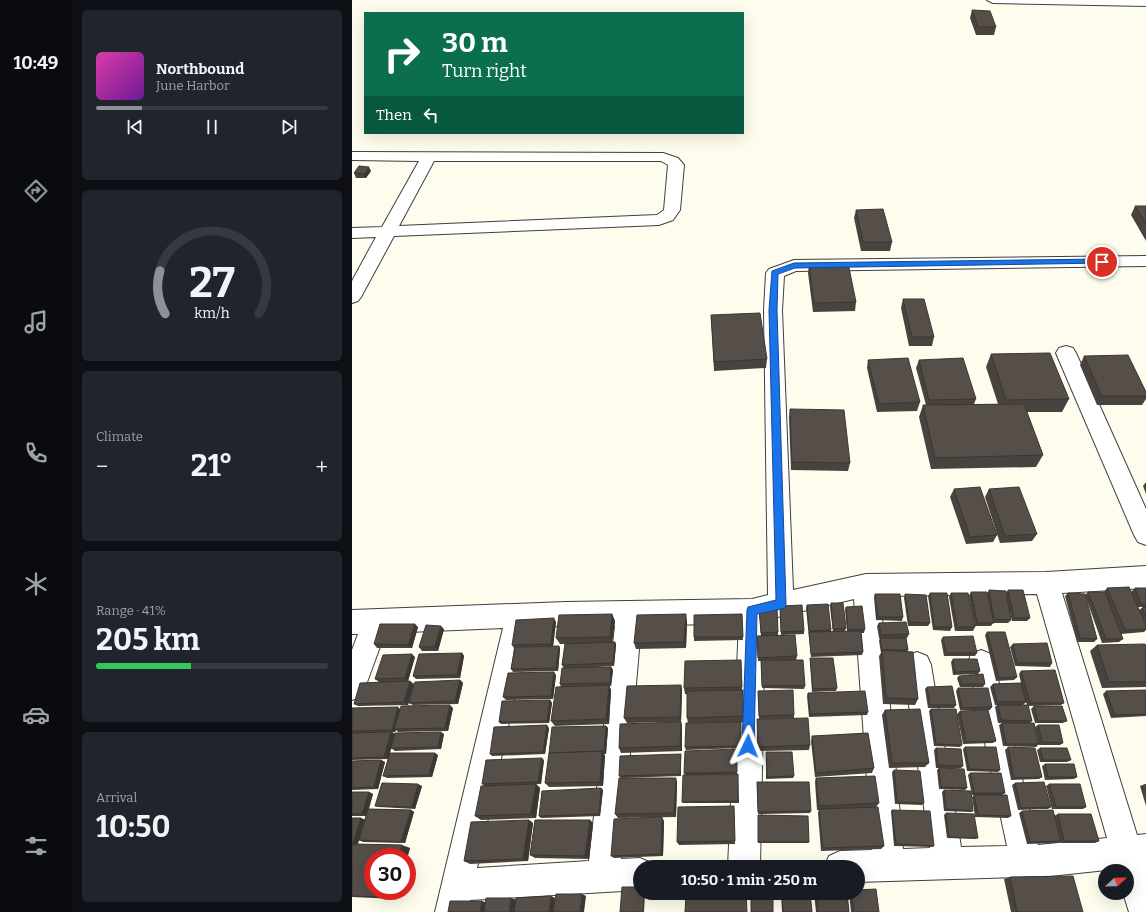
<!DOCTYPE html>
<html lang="en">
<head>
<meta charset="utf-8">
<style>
	:root { --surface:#171b24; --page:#20242c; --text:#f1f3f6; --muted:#9ea1a6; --line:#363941; --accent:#8c9099 }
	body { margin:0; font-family:Bitter,serif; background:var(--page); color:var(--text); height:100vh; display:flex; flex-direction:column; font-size:15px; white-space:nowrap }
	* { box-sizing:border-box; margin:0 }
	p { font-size:13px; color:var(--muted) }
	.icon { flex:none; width:22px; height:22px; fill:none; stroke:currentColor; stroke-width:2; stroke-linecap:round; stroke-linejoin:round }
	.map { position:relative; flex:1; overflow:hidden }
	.sheet { display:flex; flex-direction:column; gap:10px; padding:10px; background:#0d0f14; width:280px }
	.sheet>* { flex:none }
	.banner { position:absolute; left:12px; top:12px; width:380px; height:122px; border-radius:0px; box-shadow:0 4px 16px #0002; background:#0b6e4f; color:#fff; overflow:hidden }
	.needle { width:26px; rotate:68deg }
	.buttons { position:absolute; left:746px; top:864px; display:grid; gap:8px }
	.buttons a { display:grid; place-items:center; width:36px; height:36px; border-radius:50%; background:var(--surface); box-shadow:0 4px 16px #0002; font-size:20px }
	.speed { position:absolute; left:12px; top:848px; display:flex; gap:8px; font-size:20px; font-weight:700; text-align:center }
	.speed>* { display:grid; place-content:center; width:52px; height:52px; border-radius:50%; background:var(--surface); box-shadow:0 4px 16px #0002; line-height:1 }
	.speed .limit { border:6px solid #d22; background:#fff; color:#111 }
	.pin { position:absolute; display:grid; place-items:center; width:34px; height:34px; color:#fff; margin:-17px; border:2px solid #fff; border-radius:50%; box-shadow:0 1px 4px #0007 }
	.me { position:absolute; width:44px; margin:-22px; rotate:2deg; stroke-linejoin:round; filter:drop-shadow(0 0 3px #0008) }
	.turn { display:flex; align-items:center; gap:14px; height:84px; padding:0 12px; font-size:18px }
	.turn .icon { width:52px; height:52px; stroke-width:2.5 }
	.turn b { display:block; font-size:28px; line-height:34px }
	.then { display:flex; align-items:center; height:38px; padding:0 12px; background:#0003; gap:8px; font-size:15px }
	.big { font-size:30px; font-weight:700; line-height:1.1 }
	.sheet .widget { flex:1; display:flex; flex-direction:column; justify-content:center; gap:6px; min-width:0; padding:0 14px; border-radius:6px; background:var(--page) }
	.sheet .dial { align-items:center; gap:0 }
	.dial svg { height:104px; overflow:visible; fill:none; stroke:var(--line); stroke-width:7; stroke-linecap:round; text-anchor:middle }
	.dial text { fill:var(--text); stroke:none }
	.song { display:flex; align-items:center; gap:12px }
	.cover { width:48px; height:48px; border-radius:6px; background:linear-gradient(135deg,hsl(320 70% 55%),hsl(280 70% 35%)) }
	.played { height:4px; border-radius:2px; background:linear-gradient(90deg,var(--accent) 20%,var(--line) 20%) }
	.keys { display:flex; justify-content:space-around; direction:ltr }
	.heat { display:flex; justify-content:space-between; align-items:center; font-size:22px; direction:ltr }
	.charge { height:6px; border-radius:3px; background:linear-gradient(90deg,#34c759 41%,var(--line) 0) }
	.trip { position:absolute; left:281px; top:860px; width:232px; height:40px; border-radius:20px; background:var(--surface); box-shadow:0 4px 16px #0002; font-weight:700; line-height:40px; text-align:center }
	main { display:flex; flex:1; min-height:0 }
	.menu { display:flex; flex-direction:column; width:72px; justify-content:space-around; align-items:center; background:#090b0e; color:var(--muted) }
	.menu .icon { width:28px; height:28px }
	.menu .current { color:var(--accent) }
	.menu b { font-size:18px; color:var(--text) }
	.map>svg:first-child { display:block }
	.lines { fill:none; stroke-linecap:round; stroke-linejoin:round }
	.street-casing { stroke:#3f3f3f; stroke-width:2 }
	.street { fill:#fff; fill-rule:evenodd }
	.wall { fill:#49433f; fill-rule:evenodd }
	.shaded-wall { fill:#3c3733 }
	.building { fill:#554e49; stroke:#3c3733 }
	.route { fill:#1a73e8; stroke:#114b97 }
</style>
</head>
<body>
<main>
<nav class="menu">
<b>10:49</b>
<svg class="icon current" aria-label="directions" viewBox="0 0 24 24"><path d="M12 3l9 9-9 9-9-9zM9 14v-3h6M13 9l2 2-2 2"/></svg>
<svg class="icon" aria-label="music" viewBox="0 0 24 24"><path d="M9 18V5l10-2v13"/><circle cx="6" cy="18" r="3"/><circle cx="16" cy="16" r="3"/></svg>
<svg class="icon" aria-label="phone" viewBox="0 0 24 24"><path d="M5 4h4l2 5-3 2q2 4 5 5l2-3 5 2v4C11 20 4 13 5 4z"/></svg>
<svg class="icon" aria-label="climate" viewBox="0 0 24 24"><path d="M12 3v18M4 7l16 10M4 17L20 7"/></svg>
<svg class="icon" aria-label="car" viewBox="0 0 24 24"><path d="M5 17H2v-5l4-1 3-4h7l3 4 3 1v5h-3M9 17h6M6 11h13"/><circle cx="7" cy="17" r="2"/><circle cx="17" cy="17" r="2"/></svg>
<svg class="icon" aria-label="filters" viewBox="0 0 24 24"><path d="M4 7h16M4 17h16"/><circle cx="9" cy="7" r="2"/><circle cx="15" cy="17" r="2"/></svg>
</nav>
<section class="sheet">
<div class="widget">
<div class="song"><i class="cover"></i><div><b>Northbound</b><p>June Harbor</p></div></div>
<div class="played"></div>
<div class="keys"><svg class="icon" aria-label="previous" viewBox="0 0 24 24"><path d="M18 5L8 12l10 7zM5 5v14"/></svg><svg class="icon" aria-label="pause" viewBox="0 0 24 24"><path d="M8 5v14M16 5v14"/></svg><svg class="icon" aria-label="next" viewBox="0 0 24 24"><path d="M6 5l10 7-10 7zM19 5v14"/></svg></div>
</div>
<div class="widget dial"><svg viewBox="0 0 100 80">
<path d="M14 69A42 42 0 1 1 86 69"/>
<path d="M14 69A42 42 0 0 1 10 36" stroke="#8c9099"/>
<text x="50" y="56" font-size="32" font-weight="700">27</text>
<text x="50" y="72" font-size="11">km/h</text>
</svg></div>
<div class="widget"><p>Climate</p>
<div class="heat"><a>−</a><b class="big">21°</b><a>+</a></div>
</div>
<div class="widget"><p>Range · 41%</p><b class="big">205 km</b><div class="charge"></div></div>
<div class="widget"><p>Arrival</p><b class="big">10:50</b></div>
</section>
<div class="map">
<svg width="794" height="912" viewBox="0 0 794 912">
	<rect width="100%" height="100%" fill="#fefcec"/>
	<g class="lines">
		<g class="street-casing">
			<path id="street" d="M635,0H794V6L641,3Z
				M0,152L311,153L326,158L332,165L328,210L321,220L307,225L42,236L9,297L6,301L0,303V281L24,237L0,238V228L30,227L67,161L0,160ZM82,161H309L316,165L312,210L305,215L47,226Z
				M794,256V266L444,271L432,276L430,310L441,590L514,574L694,572L794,566V588L710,593L785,835L794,834V912H777L771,893H775V871H765L764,869L698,876L506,882V867H472L477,856L488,851L520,850L502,599L413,620L408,867H376L387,623L289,626L269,859L288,858L299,863L301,867H288V890L118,900L115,912H83L151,628L33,633L10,696L0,700V650L6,634H0V610L214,602L400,599L416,595L412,310L414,273L417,269L442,260ZM685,594L755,838L686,845L642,663L639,654L629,650L619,654L616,663L655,846L609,847L579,665L575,656L565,652L555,656L551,665L578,848L551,849L528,596ZM214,626H263L237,861L125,868L178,627Z
				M714,346L721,348L724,353L794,509V545L786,542L782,535L704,353L707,348Z"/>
		</g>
		<use href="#street" class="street"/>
	</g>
	<path class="wall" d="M620,10L644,27L642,35H624L618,18Z
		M19,171L14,178H4L2,173Z
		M783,206H794V241L779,215Z
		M504,210L540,242L538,251H509L502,218Z
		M457,264L504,302L503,311L461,312L456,273Z
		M551,299L582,337L580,346H557L549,308Z
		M359,315L415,359L414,368L362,371Z
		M639,354L717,399L710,412H675L691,455L684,467L579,469L567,417L571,405H574L564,368L567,360L624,399L622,404H646L634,367Z
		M732,356L794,392V399L790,405H745L728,365Z
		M516,360L568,402L565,411L525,412L515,368Z
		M438,409L498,463L496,471L439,470L437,418Z
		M794,482V494L791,486Z
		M602,489L645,535L641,542L614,544L598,497Z
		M637,489L685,534L680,541L648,543L633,497Z
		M755,588L779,592L783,588H794V607H786L787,610L790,608L794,607V630L792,632L769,634L764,620L771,639L767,642L750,643L733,595L736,592H752Z
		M637,590L654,593L656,590L678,618L675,621H660L656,605L659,620L656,623H641L639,626H623L617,596L619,592L635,594Z
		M578,593L600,627L598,631L581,630L576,596Z
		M599,593L623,627L621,631H603L597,597Z
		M716,593L745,639L742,642H725L713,596Z
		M523,594L551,617L550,621L524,620L522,597Z
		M553,594L578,623L576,626H556L552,598Z
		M479,603L494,628L493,631H495L493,610L494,607L513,629L512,633H509L511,652L510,655L459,657L454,608L455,605L479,630V632H481L478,607Z
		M428,606L452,631V634L429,635Z
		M407,611L426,632V635L445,656L444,660L453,686L452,689L410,688L409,661H406L405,639L409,636Z
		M260,614L263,621L260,642H263L264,645L262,666L228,668L259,667L261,670L259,686H257L259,690L257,724L203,726L199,721L209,687L208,684L212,668L210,665L213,644H208L204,638Z
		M390,614L391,640L342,641V637Z
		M335,621L334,648L284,649L282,643Z
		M204,622L201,646H207L208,649L206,671L161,672L159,669L162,648L160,645Z
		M527,623L557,634L555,638H536L556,650L555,651L566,699L563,705L531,704L527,656L529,653L527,641L528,638H527L525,626Z
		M66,627L60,648H25L22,644Z
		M92,629L86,651H70L67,647Z
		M635,632L665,677L662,680L644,681L633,635Z
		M591,637L625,653L623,656H592L589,640Z
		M661,644L700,663L698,667L663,666L658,647Z
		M745,645L794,647V687L750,688L738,651Z
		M110,653L112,656L108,678L64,679L61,676Z
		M63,657L56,681L62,684L56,705L6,706L2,704L27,682L23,679Z
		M458,658L485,688L484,691L460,692L458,662Z
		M601,659L628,671L626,674L601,675L599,662Z
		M389,660L390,690H391V722L336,723L335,718V694H333L332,688Z
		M669,671L712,703L709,705L676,706L680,721L678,723L687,744L684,747L651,746L647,725L650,723H656H646L643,707L645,705H643L638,687L641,684L669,683L667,674ZM674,702L675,705H671Z
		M204,675L201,699L154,700L151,697Z
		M607,676L633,684L631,687H608L605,678Z
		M108,680L111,683L106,704L61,705L57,703Z
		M329,685L330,690L329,722L275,723L272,718Z
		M575,687L604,705L602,708H576L573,689Z
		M606,688L640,707L638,710H608L604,691Z
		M794,690V716L759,718L751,694L754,691Z
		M406,691L442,715V718L407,719Z
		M456,693L516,712L515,715L457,717L455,696Z
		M198,700L200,703L197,723L149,724L147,722Z
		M682,706L715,721L711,723H683L679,709Z
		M0,708L48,709L101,708L96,731L46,732L44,730L43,732L40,733L43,734H92L89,749L43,751L39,748L42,739L38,753L86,755L80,777L35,778L31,776L36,759L0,760Z
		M579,709L610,745L608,747L582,746L577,711Z
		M533,710L577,763L573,767L537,768L530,715Z
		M608,711L644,741L641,743L611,744L605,714Z
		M405,719L458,745L457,750L405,751Z
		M329,722L330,727V751L269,753L267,748Z
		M389,722V748L334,750L333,747Z
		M686,725L711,743L708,745H687L683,727Z
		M254,726L256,728L254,754H252L253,756L251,786L197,787L193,783Z
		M197,728L193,754L140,756L138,754Z
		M460,736L522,768L520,773L463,777L459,741Z
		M613,747L648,770L646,772L615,771L611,749Z
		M656,747L690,777L687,779L659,780L653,750Z
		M584,748L611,766L609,768H584L582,750Z
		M688,748L719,760L715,762H688L685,750Z
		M385,749V774H386L387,803H331L330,802L333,775L332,773Z
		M414,754L442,776L441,778L414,779Z
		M329,756V776L269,778L267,776Z
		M29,760L33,762L26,789L0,790V761Z
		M192,760L189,784H184L188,788L184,818L129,820L123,816L132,785L130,784Z
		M693,764L725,777L722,779L693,780L690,766Z
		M587,768L615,788L613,790L587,789L585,770Z
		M542,770L572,803L570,805L543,804L540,772Z
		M618,773L653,793L650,795H620L616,775Z
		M464,778L527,803L524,807L532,846L529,849L469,851L466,813L467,810H465L463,782Z
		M325,782L324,817L266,818L263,814Z
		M405,782L459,811L458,813L406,814Z
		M663,783L699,807L696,809L666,810L660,785Z
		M697,784L734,807L731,809H700L694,786Z
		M793,784H794V806L788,786Z
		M70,786L63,809L27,807L23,806Z
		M249,788L251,790L248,816L189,818L187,816Z
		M592,790L621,811L619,812L592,811L590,792Z
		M0,792H17L21,794L17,809L59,810L62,812L53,843L11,842L7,840L8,837L6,844L58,848L44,899L0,897V818H9L13,820L14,816H0Z
		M622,795L659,816L656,818L623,817L620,797Z
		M382,806L383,844L327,845L325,842Z
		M540,810L582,846L580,847L542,846L539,811Z
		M670,811L702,816L706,814L747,841L743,843H709L708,842L706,843L675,844L667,813Z
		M594,813L626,838L623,839L595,838L592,815Z
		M406,815L457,842L456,843H406Z
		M177,820L181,823L176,861L118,864L112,861Z
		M238,820L241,823L237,859L183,858L178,855Z
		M312,821L311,856L262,858L259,856Z
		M658,877L731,912H659L652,879Z
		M429,893H458L460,912H430Z
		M462,893H495L497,912H464Z
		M497,893H506L527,912H499Z"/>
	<path class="shaded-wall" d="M17,167L19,171L14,178L12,174Z
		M260,614L263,621L260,643L258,637Z
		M334,614L335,621L334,648L332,642Z
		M202,618L204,622L201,647L199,644Z
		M63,624L66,627L60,648L56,645Z
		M89,626L92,629L86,651L83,647Z
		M263,642L264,645L262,666L261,663Z
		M207,646L208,649L206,671L204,668Z
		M110,653L112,656L108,678L105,675Z
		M60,654L63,657L56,681L53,678Z
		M259,667L261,670L259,686L258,683Z
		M202,672L204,675L201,699L199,696Z
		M108,680L111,683L106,704L103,701Z
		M58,681L62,684L56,705L52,702Z
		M257,685L259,690L257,724L254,719Z
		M329,685L330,690L329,722L328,717Z
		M198,700L200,703L197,723L195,721Z
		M98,705L101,708L96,731L93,728Z
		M46,707L49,710L42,729L44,730L43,732L40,730Z
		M329,722L330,727V751L328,746Z
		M195,725L197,728L193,754L191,752Z
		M254,726L256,728L254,754L252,751Z
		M39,732L43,734L36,759L32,757Z
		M89,732L92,734L89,749L86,747Z
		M250,751L253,756L251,786L248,782Z
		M83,753L86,755L80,777L77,775Z
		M329,754V776L328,774Z
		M190,758L192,760L189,784L186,782Z
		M29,760L33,762L26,789L22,787Z
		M324,778L325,782L324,817L322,813Z
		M66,784L70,786L63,809L60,807Z
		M184,784L188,788L184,818L179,814Z
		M249,788L251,790L248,816L247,814Z
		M17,792L21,794L14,816L10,814Z
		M59,810L62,812L53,843L49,842Z
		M310,817L312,821L311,856L309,854Z
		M9,818L13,820L3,852L0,846Z
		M177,820L181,823L176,861L171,859Z
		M238,820L241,823L237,859L233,856Z
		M50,845L58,848L55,858V857H47Z
		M37,891H46L44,899L35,897Z
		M292,893H293L292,912H291Z
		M230,894L234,896L232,912H228Z
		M199,896L203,898L202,912H197Z
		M159,898L165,900L163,912H157Z
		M130,901L136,903L135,912H128Z"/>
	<path class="building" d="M620,10L638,11L644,27H626Z
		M7,166L17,167L12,174L2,173Z
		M783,206H794V224Z
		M531,209L540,242H511L504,210Z
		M496,263L504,302L462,303L457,264Z
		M551,299H572L582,337H560Z
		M408,313L415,359L362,362L359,315Z
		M698,353L717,399L654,400L639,354Z
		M776,355L794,392V396H750L732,356Z
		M556,358L568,402L527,404L516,360Z
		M611,358L624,399L577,400L567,360Z
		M672,404L691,455L583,458L571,405Z
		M438,409L492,410L498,463L440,462Z
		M628,487L645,535L618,537L602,489Z
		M667,487L685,534L653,536L637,489Z
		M777,587L794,625V629L773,630L755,588Z
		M783,588H794V604H789Z
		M637,590L654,591L659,620L642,619Z
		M656,590H671L678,618H662Z
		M619,592H635L642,623H625Z
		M736,592H753L771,639H754Z
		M578,593H595L600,627H582Z
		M599,593H616L623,627H605Z
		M716,593L733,594L745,639L728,638Z
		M523,594H548L551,617H526Z
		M553,594L574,595L578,623L557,622Z
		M479,603H491L494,628L481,629Z
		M476,604L479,630L457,631L455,605Z
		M450,605L452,631L429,632L428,606Z
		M510,606L513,629L496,630L494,607Z
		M794,607V616L790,608Z
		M407,608H425L426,632L409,633Z
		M260,614L258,637L204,638L207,615Z
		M334,614L332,642L282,643L285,615Z
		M390,614L391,637H342V615Z
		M202,618L199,644L160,645L164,620Z
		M554,622L557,634L529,635L527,623Z
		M28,624H63L56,645L22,644Z
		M74,625L89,626L83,647H67Z
		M509,631L511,652L459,654L457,632Z
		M635,632H653L665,677L647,678Z
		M443,635L445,656L406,658L405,636Z
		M621,636L625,653H594L591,637Z
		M528,638H554L556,650H530Z
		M263,642L261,663L210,665L213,644Z
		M695,643L700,663H665L661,644Z
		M793,644L794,647V682H757L745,645Z
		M207,646L204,668L159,669L163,647Z
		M530,650L561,652L566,699L534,698Z
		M110,653L105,675L61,676L67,654Z
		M60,654L53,678L23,679L31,655Z
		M458,658H481L485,688L461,689Z
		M601,659H625L628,671L603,672Z
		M389,660L390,687L332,688L333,661Z
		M409,660H451L453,686H410Z
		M259,667L258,683L208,684L210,668Z
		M703,670L712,703H678L669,671Z
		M202,672L199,696L151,697L156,673Z
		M631,674L633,684H610L607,676Z
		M108,680L103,701L57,703L63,682Z
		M58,681L52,702L2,704L8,683Z
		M669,683L674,702H645L641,684Z
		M257,685L254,719L199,721L204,687Z
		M329,685L328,717L272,718L275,686Z
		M600,686L604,705H578L575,687Z
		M606,688H636L640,707L610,708Z
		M391,690V716L335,718V691Z
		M441,690L442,715L407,716L406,691Z
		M794,690V714L763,715L754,691Z
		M513,691L516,712L458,714L456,693Z
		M198,700L195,721L147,722L150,701Z
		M98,705L93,728L42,729L49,706Z
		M646,705H676L680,721L649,720Z
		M682,706H710L715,721H686Z
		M46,707L40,730L0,731V708Z
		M568,709L577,763H540L533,710Z
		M579,709H604L610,745L584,744Z
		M636,710L644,741L614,742L608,711Z
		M456,718L458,745L406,747L405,719Z
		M329,722L328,746L267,748L268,724Z
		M389,722V746L333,747L334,723Z
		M650,723H682L687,744H654Z
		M195,725L191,752L138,754L142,727Z
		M686,725H707L711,743L690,742Z
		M254,726L252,751L197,753L200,727Z
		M39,732L32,757L0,758V733Z
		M89,732L86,747L39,748L43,733Z
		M516,733L522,768L464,773L460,736Z
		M613,747H644L648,770L617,769Z
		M656,747L683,748L690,777L662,778Z
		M584,748L609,749L611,766L586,765Z
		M688,748H715L719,760H691Z
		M385,749V772L332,773L333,751Z
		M250,751L248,782L193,783L197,753Z
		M414,752H440L442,776L415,777Z
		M38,753H83L77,775L31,776Z
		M329,754L328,774L267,776L268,756Z
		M190,758L186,782L130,784L134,760Z
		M29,760L22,787L0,788V761Z
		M693,764H722L725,777H696Z
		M587,768L612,769L615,788L589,787Z
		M542,770L568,771L572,803L545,802Z
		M618,773H649L653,793H622Z
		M386,774V801L330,802L331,775Z
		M523,776L527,803L467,806L464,778Z
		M267,778H324L322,813L263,814Z
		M405,782H457L459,811L406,812Z
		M692,782L699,807L669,808L663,783Z
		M30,783L66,784L60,807L23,806Z
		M184,784L179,814L123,816L129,786Z
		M697,784H728L734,807H704Z
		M249,788L247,814L187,816L190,791Z
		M592,790L619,791L621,811L594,809Z
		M0,792H17L10,814H0Z
		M622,795H655L659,816L626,815Z
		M382,806L383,841L325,842L326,807Z
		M526,807L532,846L471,848L467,809Z
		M16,809L59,810L49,842L7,840Z
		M540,810L578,811L582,846L544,844Z
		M701,810L709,841L678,842L670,811Z
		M594,813L622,814L626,838L597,837Z
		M706,814H739L747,841H712Z
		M406,815L456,816L457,842H406Z
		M310,817L309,854L259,856L262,819Z
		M0,818H9L1,844H0Z
		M177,820L171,859L112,861L119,822Z
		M183,820H238L233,856L178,855Z
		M0,844L50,845L47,857H21V891H37L35,897L0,896Z
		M721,876L731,912H665L658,877Z
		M270,887H288V893H292L291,912H268Z
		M524,889L527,912H502L500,893H506V890Z
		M350,893H394L395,912H333L334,894Z
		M430,893H458L460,912H431Z
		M464,893H495L497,912H466Z
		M204,894H230L228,912H201Z
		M199,896L197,912H162L164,898Z
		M421,896V912H399V897Z
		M134,898H159L157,912H132Z
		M98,901H130L128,912H96Z"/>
	<path class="route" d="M750,259L752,260V263L443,268L426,274L425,310L434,604L433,608L429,609L405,614L402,746L400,751L396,752L392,751L390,746L395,610L396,607L424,600L417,310L420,271L442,263Z"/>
</svg>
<div class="buttons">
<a><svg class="needle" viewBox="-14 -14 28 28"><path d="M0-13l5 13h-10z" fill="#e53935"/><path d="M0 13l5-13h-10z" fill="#9ea1a6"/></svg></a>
</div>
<div class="speed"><div class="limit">30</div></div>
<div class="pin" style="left:750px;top:262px;background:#d93025"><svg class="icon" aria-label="arrive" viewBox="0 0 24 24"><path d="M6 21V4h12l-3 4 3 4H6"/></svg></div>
<svg class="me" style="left:396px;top:746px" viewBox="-20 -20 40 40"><path d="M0-17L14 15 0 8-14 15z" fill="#1a73e8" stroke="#fff" stroke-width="4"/></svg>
<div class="trip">10:50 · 1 min · 250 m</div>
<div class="banner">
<div class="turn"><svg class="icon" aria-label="right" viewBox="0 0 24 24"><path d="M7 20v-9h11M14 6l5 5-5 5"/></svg><div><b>30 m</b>Turn right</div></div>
<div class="then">Then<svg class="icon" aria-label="left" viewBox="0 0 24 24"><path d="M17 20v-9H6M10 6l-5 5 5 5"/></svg></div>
</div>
</div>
</main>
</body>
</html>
